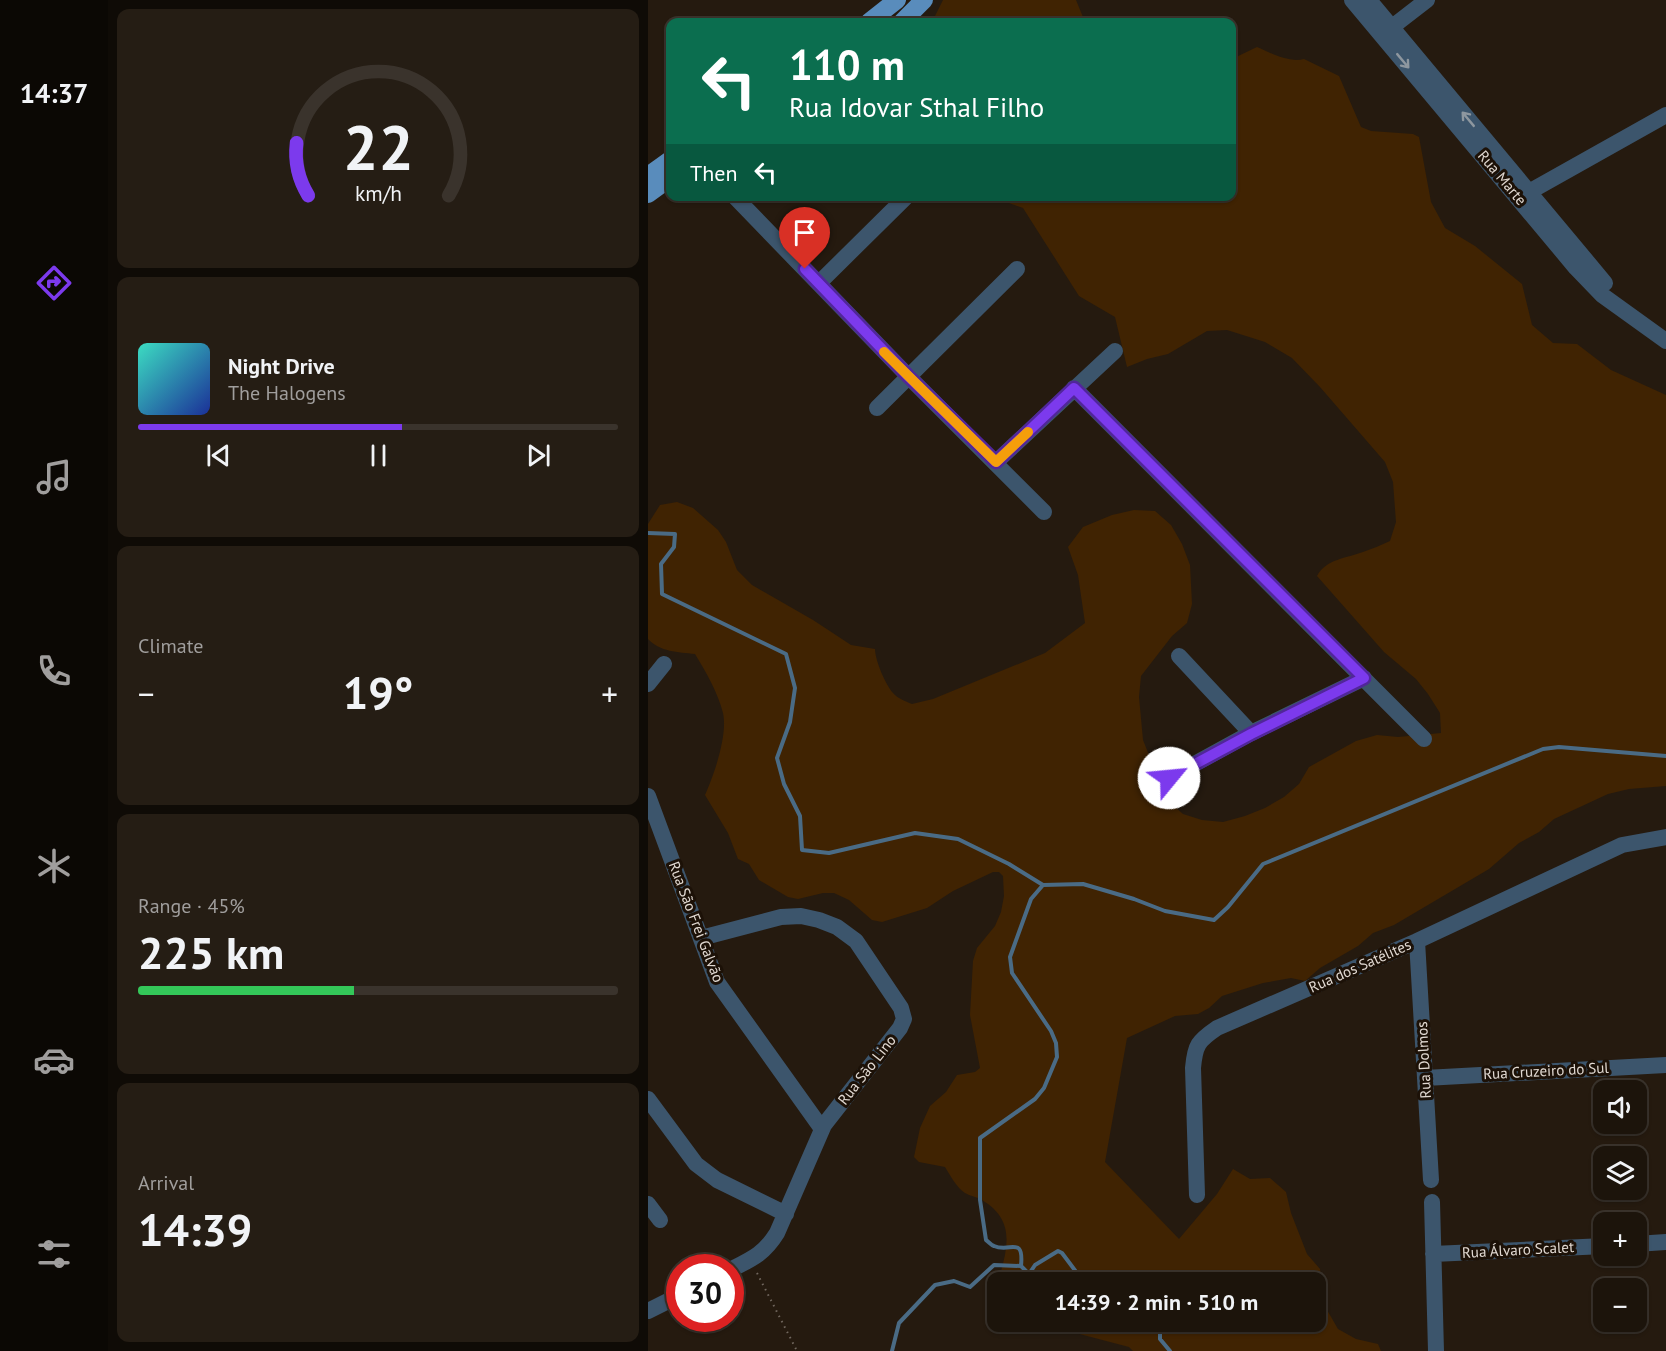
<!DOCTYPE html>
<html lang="en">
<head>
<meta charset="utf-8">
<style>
	:root { --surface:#1c140b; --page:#251d14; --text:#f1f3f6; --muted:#a09e9d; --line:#3a332c; --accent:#7c3aed }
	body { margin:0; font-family:"PT Sans",sans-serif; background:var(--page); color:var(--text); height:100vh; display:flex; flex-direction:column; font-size:22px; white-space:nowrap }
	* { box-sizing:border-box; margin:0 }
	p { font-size:20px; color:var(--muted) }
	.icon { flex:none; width:33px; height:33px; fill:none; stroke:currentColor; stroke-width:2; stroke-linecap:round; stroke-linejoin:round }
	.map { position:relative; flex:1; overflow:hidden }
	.details { display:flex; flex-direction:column; gap:9px; padding:9px; background:#0f0b06; width:540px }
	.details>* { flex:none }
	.hud { position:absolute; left:18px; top:18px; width:570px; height:183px; border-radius:12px; box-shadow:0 2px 4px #0004,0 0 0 2px var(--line); background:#0b6e4f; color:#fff; overflow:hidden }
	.fabs { position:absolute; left:945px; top:1080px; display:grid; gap:12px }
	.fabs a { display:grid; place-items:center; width:54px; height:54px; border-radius:12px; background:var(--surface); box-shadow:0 2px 4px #0004,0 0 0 2px var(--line); font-size:30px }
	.speed { position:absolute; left:18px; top:1254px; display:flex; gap:12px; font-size:30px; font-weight:700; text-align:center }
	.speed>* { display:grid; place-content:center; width:78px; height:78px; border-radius:50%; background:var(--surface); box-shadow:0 2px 4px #0004,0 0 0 2px var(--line); line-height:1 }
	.speed .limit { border:9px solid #d22; background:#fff; color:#111 }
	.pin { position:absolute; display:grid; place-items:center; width:51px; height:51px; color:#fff; margin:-62px -26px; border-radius:50% 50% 50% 0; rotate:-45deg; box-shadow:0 0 6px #0007 }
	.pin .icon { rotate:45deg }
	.me { position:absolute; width:66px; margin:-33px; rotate:62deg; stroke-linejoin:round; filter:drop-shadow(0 0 4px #0008) }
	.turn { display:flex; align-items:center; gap:21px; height:126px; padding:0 24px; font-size:27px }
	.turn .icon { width:78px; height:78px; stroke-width:2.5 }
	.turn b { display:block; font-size:42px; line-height:51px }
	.then { display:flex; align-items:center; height:57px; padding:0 24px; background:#0003; gap:12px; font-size:22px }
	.big { font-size:45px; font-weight:700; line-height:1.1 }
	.details .widget { flex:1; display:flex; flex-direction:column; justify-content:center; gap:9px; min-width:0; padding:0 21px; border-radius:12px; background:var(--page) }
	.details .dial { align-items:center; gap:0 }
	.dial svg { height:156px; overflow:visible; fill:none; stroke:var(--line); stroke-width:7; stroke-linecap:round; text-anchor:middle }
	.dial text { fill:var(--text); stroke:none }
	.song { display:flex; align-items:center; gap:18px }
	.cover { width:72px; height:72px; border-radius:9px; background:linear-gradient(135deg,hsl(170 70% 55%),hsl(230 70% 35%)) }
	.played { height:6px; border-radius:3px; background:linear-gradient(90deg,var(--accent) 55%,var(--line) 55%) }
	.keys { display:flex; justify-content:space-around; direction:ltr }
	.heat { display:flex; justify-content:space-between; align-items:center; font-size:33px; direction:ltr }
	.charge { height:9px; border-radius:4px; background:linear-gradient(90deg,#34c759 45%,var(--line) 0) }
	.trip { position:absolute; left:339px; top:1272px; width:339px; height:60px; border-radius:12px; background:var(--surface); box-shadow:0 2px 4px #0004,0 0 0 2px var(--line); font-weight:700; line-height:60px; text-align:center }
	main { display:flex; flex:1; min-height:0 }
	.tabs { display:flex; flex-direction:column; width:108px; justify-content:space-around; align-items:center; background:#0b0804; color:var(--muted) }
	.tabs .icon { width:42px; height:42px }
	.tabs .on { color:var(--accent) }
	.tabs b { font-size:27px; color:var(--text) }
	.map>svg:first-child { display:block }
	.green { fill:#402302 }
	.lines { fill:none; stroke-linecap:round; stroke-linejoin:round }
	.stream { stroke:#4a6b85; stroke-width:4 }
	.path { stroke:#72685f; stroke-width:2; stroke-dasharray:1.5 4.5; stroke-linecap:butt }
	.minor { stroke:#3c556c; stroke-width:16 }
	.major { stroke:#598cbc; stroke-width:18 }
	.oneway { stroke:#8e979f }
	.route-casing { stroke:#51269a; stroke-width:15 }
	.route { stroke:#7c3aed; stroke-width:10 }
	.slow { stroke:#f59e0b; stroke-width:10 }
	.labels { text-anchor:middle; stroke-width:6; stroke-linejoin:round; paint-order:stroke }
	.street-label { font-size:15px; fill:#e1d9d2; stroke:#1c1107 }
</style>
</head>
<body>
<main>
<nav class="tabs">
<b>14:37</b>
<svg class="icon on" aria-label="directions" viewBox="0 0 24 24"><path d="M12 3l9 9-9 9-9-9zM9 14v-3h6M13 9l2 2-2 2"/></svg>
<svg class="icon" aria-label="music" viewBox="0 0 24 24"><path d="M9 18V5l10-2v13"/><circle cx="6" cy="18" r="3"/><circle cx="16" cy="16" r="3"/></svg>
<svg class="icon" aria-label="phone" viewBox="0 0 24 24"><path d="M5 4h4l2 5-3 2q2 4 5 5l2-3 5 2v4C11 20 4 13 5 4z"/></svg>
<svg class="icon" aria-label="climate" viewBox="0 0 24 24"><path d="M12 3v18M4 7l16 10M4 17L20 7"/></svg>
<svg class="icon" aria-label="car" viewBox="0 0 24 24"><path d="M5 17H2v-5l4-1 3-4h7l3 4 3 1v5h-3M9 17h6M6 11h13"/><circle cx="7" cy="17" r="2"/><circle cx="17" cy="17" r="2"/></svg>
<svg class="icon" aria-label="filters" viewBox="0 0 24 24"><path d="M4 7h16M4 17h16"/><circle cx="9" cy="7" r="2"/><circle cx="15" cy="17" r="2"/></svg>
</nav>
<section class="details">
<div class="widget dial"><svg viewBox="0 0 100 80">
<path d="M14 69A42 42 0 1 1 86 69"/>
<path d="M14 69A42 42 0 0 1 8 42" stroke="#7c3aed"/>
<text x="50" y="56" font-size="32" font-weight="700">22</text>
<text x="50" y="72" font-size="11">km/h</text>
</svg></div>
<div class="widget">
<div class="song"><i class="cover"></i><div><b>Night Drive</b><p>The Halogens</p></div></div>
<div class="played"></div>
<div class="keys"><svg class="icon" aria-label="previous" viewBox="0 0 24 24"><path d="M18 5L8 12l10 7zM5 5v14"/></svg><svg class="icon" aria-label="pause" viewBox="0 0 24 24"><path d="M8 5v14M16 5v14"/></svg><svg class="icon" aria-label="next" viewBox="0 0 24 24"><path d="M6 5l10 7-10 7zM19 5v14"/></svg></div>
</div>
<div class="widget"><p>Climate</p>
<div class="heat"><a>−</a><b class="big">19°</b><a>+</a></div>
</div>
<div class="widget"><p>Range · 45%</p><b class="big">225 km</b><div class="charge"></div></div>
<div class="widget"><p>Arrival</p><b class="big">14:39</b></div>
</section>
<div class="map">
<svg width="1018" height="1351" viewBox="0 0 1018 1351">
	<rect width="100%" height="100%" fill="#251a0f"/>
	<path class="green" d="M295,0H428L437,22H284Z
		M609,47C623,53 641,63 656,59L691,76L713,127L723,131L765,134L771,137L783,202L797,228L827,246L874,284L884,325L905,343L929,344L963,370L1018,395V786L981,789L960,794L906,819L891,832L871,843L841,869L746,925L725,933L710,946L672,968L657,981L643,978L615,983L574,996L561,1008L550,1014L527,1016L479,1038L457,1162L531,1239L569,1194L585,1169L602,1179L622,1178L638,1192L643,1213L659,1254L672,1269L674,1289L679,1310L690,1329L708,1339L730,1344L733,1351H485L481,1347L386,1322H668V1282H350C359,1250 369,1221 334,1200C329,1197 322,1196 317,1193C309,1188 302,1175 297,1167L271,1162L266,1157L272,1128L282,1106L298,1092L309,1075L327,1072L332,1068L322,1015L325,961L329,948L347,926L353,912L356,896L355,876L351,872H345L305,891L279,908L234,922L224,920L201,900L186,893H175L150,899L140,897L111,880L101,864L90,859L80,833L57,795C66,775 80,735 75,713C70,693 58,672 47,654C30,652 12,652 0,639V524L12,505L29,502L45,508L70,530L78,542L89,570L104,585L165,620L203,645L227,649C227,660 238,687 247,695C251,699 259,702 264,704L285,699L397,653L437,623L430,575L420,547L435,527L464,515L486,510L507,511L523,525L534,544L542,565L544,604L539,623L524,636L493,676L491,697L495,740L519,800L535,814L554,820L575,822L597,816L617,808L636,797L651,784L661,767L708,741L729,735L750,737L793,733L792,713L780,694L768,679L736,652L669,576C678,559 699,558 715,552C724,549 733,545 742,541L748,522L745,482L737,462L672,387L644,358L617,342L579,330L559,331L520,354L499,359L479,367L467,317L431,296L375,208L344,197L584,196V59Z"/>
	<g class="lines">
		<path class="stream" d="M0,533L27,534L26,547L13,564L14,594L138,654L147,688L142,722L129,758L136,784L152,816L154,850L181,853L267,833L310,839L361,864L395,885L435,884L486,899L517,911L566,920L580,907L615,864L895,749L911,747L1018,756
			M395,885L383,899L362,957L364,973L403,1031L408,1043L409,1057L396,1088L387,1099L332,1138V1200L338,1240C341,1242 343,1245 346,1246C362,1253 376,1235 373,1266L381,1274L387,1265L410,1251L414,1253L432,1277L445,1282H460
			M509,1322L512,1324V1339L522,1351
			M244,1351L251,1323L287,1285L306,1281L322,1287L346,1265L373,1266"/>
		<path class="path" d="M109,1273L149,1351"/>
		<path class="minor" d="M704,0L928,268L954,295L1018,341
			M721,0L957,283
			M735,34L779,0
			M86,196L261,377L396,512
			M872,197L1018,115
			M171,283L259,196
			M426,388L776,739
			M229,408L369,269
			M348,462L467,351
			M531,656L603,733
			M0,684L16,664
			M521,778L603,733L716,678
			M0,796L69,982L174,1129
			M53,938L133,917L153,916L171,920L189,927L208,941L253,1008L256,1019L252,1028L176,1125L129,1233C116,1254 104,1259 82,1270
			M769,941L783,1180
			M777,1078L1018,1065
			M0,1099L48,1164L69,1180L138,1214
			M549,1195L545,1068C547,1045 550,1041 569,1028L769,941L974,845L1018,837
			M784,1202L788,1351
			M0,1204L12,1220
			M988,1244L1018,1242
			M785,1254L956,1246
			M0,1311L32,1295"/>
		<path class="major" d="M221,22L249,0
			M254,22L276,0
			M0,176L22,160
			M0,194L22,178"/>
	</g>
	<defs><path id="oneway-shaft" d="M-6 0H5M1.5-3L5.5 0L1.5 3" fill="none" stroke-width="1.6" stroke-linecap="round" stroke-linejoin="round" transform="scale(1.5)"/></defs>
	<g class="oneway">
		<use href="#oneway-shaft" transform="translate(755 61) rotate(50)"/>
		<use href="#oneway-shaft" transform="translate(820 119) rotate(-130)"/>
	</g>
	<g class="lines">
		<g class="route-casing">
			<path id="route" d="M157,269L261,377L348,462L426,388L716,678L603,734L521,778"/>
		</g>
		<use href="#route" class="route"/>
		<path class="slow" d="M236,352L348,462L380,432"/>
	</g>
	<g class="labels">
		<g class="street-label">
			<text transform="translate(854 178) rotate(50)" y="5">Rua Marte</text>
			<text transform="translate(48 922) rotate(69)" y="5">Rua São Frei Galvão</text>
			<text transform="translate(712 966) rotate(-24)" y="5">Rua dos Satélites</text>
			<text transform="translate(776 1060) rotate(-93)" y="5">Rua Dolmos</text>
			<text transform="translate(219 1070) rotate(-52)" y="5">Rua São Lino</text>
			<text transform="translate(898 1071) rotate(-3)" y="5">Rua Cruzeiro do Sul</text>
			<text transform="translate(870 1250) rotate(-3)" y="5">Rua Álvaro Scalet</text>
		</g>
	</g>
</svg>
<div class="fabs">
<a><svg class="icon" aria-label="sound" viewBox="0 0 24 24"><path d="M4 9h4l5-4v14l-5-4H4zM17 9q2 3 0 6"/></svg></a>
<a><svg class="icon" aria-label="layers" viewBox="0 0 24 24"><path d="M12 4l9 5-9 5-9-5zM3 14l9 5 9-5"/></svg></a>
<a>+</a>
<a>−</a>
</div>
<div class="speed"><div class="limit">30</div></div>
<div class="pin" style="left:157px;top:269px;background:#d93025"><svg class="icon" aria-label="arrive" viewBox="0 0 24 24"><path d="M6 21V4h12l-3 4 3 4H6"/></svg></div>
<svg class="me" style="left:521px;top:778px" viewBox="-20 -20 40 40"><circle r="19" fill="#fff"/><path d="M0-13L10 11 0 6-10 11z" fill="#7c3aed"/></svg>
<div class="trip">14:39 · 2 min · 510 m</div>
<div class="hud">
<div class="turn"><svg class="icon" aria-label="left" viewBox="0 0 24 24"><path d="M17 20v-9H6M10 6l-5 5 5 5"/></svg><div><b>110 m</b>Rua Idovar Sthal Filho</div></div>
<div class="then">Then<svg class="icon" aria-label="left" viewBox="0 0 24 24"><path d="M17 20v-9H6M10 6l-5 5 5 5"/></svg></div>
</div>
</div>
</main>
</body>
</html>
